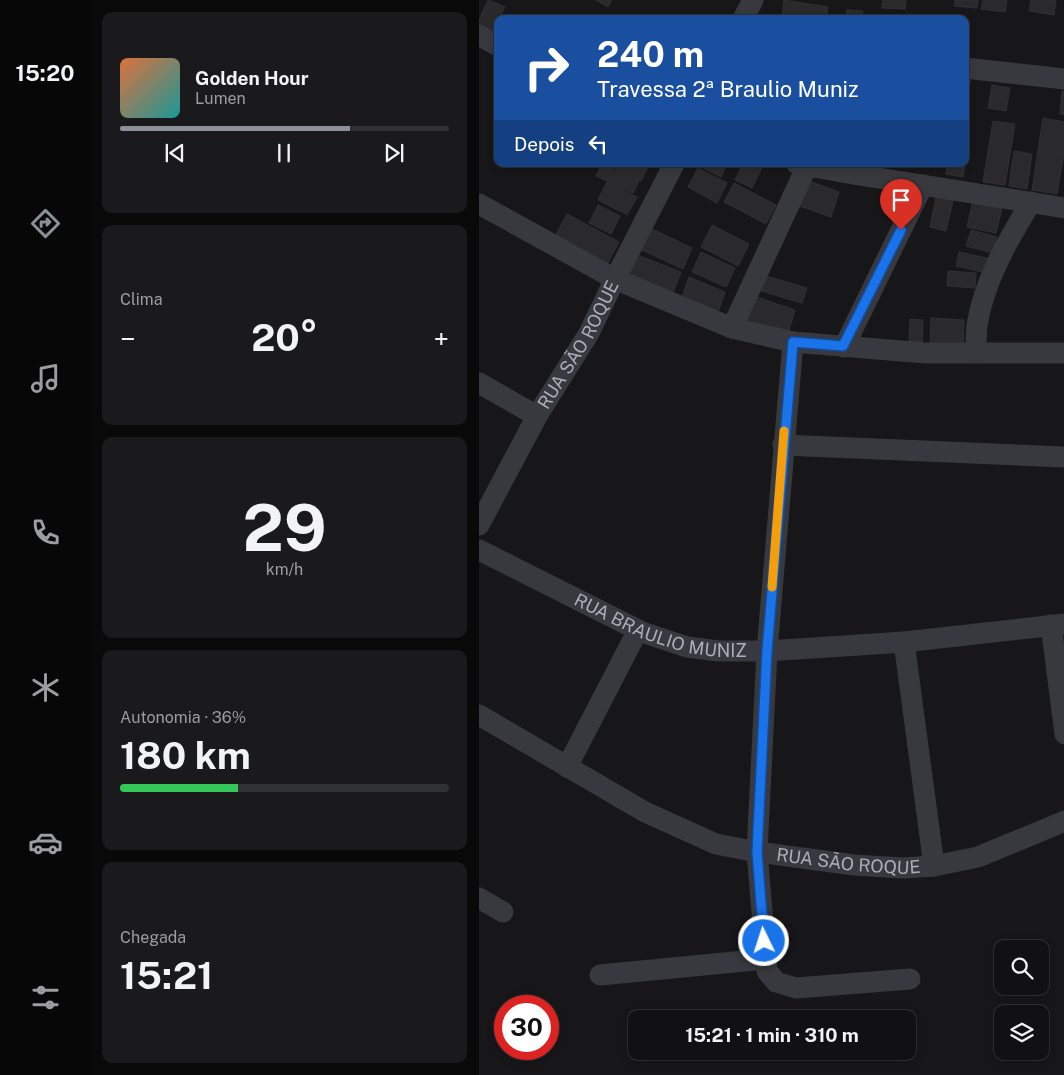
<!DOCTYPE html>
<html lang="pt">
<head>
<meta charset="utf-8">
<style>
	:root { --surface:#111113; --page:#1a1a1c; --text:#f1f3f6; --muted:#9c9da0; --line:#303133; --accent:#8c9099 }
	body { margin:0; font-family:"Public Sans",sans-serif; background:var(--page); color:var(--text); height:100vh; display:flex; flex-direction:column; font-size:19px; white-space:nowrap }
	* { box-sizing:border-box; margin:0 }
	p { font-size:16px; color:var(--muted) }
	.icon { flex:none; width:28px; height:28px; fill:none; stroke:currentColor; stroke-width:2; stroke-linecap:round; stroke-linejoin:round }
	.map { position:relative; flex:1; overflow:hidden }
	.sheet { display:flex; flex-direction:column; gap:12px; padding:12px; background:#09090a; width:389px }
	.sheet>* { flex:none }
	.top-card { position:absolute; left:15px; top:15px; width:475px; height:152px; border-radius:10px; box-shadow:0 2px 8px #0003,0 0 0 1px var(--line); background:#1a4fa0; color:#fff; overflow:hidden }
	.controls { position:absolute; left:515px; top:940px; display:grid; gap:10px }
	.controls a { display:grid; place-items:center; width:55px; height:55px; border-radius:10px; background:var(--surface); box-shadow:0 2px 8px #0003,0 0 0 1px var(--line); font-size:25px }
	.speed { position:absolute; left:15px; top:995px; display:flex; gap:10px; font-size:25px; font-weight:700; text-align:center }
	.speed>* { display:grid; place-content:center; width:65px; height:65px; border-radius:50%; background:var(--surface); box-shadow:0 2px 8px #0003,0 0 0 1px var(--line); line-height:1 }
	.speed .limit { border:8px solid #d22; background:#fff; color:#111 }
	.pin { position:absolute; display:grid; place-items:center; width:42px; height:42px; color:#fff; margin:-51px -21px; border-radius:50% 50% 50% 0; rotate:-45deg; box-shadow:0 0 5px #0007 }
	.pin .icon { rotate:45deg }
	.me { position:absolute; width:55px; margin:-28px; rotate:356deg; stroke-linejoin:round; filter:drop-shadow(0 0 4px #0008) }
	.turn { display:flex; align-items:center; gap:18px; height:105px; padding:0 20px; font-size:22px }
	.turn .icon { width:65px; height:65px; stroke-width:2.5 }
	.turn b { display:block; font-size:35px; line-height:42px }
	.then { display:flex; align-items:center; height:48px; padding:0 20px; background:#0003; gap:10px; font-size:19px }
	.big { font-size:38px; font-weight:700; line-height:1.1 }
	.sheet .card { flex:1; display:flex; flex-direction:column; justify-content:center; gap:8px; min-width:0; padding:0 18px; border-radius:10px; background:var(--page) }
	.sheet .dial { align-items:center; gap:0 }
	.dial b { font-size:65px; line-height:1 }
	.song { display:flex; align-items:center; gap:15px }
	.cover { width:60px; height:60px; border-radius:8px; background:linear-gradient(135deg,hsl(20 70% 55%),hsl(180 70% 35%)) }
	.played { height:5px; border-radius:2px; background:linear-gradient(90deg,var(--accent) 70%,var(--line) 70%) }
	.keys { display:flex; justify-content:space-around; direction:ltr }
	.heat { display:flex; justify-content:space-between; align-items:center; font-size:28px; direction:ltr }
	.charge { height:8px; border-radius:4px; background:linear-gradient(90deg,#34c759 36%,var(--line) 0) }
	.trip { position:absolute; left:149px; top:1010px; width:288px; height:50px; border-radius:10px; background:var(--surface); box-shadow:0 2px 8px #0003,0 0 0 1px var(--line); font-weight:700; line-height:50px; text-align:center }
	main { display:flex; flex:1; min-height:0 }
	.tab-bar { display:flex; flex-direction:column; width:90px; justify-content:space-around; align-items:center; background:#070708; color:var(--muted) }
	.tab-bar .icon { width:35px; height:35px }
	.tab-bar .current { color:var(--accent) }
	.tab-bar b { font-size:22px; color:var(--text) }
	.map>svg:first-child { display:block }
	.building { fill:#2a2a2d; stroke:#313135 }
	.lines { fill:none; stroke-linecap:round; stroke-linejoin:round }
	.minor { stroke:#38393e; stroke-width:21 }
	.route-casing { stroke:#114b97; stroke-width:12 }
	.route { stroke:#1a73e8; stroke-width:9 }
	.slow { stroke:#f59e0b; stroke-width:9 }
	.labels { text-anchor:middle; stroke-width:5; stroke-linejoin:round; paint-order:stroke }
	.street-label { font-size:18px; fill:#aaaeb8; stroke:#121214 }
</style>
</head>
<body>
<main>
<nav class="tab-bar">
<b>15:20</b>
<svg class="icon current" aria-label="directions" viewBox="0 0 24 24"><path d="M12 3l9 9-9 9-9-9zM9 14v-3h6M13 9l2 2-2 2"/></svg>
<svg class="icon" aria-label="music" viewBox="0 0 24 24"><path d="M9 18V5l10-2v13"/><circle cx="6" cy="18" r="3"/><circle cx="16" cy="16" r="3"/></svg>
<svg class="icon" aria-label="phone" viewBox="0 0 24 24"><path d="M5 4h4l2 5-3 2q2 4 5 5l2-3 5 2v4C11 20 4 13 5 4z"/></svg>
<svg class="icon" aria-label="climate" viewBox="0 0 24 24"><path d="M12 3v18M4 7l16 10M4 17L20 7"/></svg>
<svg class="icon" aria-label="car" viewBox="0 0 24 24"><path d="M5 17H2v-5l4-1 3-4h7l3 4 3 1v5h-3M9 17h6M6 11h13"/><circle cx="7" cy="17" r="2"/><circle cx="17" cy="17" r="2"/></svg>
<svg class="icon" aria-label="filters" viewBox="0 0 24 24"><path d="M4 7h16M4 17h16"/><circle cx="9" cy="7" r="2"/><circle cx="15" cy="17" r="2"/></svg>
</nav>
<section class="sheet">
<div class="card">
<div class="song"><i class="cover"></i><div><b>Golden Hour</b><p>Lumen</p></div></div>
<div class="played"></div>
<div class="keys"><svg class="icon" aria-label="previous" viewBox="0 0 24 24"><path d="M18 5L8 12l10 7zM5 5v14"/></svg><svg class="icon" aria-label="pause" viewBox="0 0 24 24"><path d="M8 5v14M16 5v14"/></svg><svg class="icon" aria-label="next" viewBox="0 0 24 24"><path d="M6 5l10 7-10 7zM19 5v14"/></svg></div>
</div>
<div class="card"><p>Clima</p>
<div class="heat"><a>−</a><b class="big">20°</b><a>+</a></div>
</div>
<div class="card dial"><b>29</b><p>km/h</p></div>
<div class="card"><p>Autonomia · 36%</p><b class="big">180 km</b><div class="charge"></div></div>
<div class="card"><p>Chegada</p><b class="big">15:21</b></div>
</section>
<div class="map">
<svg width="586" height="1075" viewBox="0 0 586 1075">
	<rect width="100%" height="100%" fill="#171719"/>
	<path class="building" d="M9,0L26,7L20,19H19L14,32L0,26V20Z
		M117,0H133L129,7Z
		M305,0L349,7L347,19H303Z
		M404,0H427L426,9L403,8Z
		M476,0H499L498,8L475,6Z
		M504,0H528L526,12L502,9Z
		M552,0H577L575,15L550,11Z
		M368,10L384,11L383,19H367Z
		M404,16L422,18V19H404Z
		M486,76L492,77L486,111Z
		M513,85L531,88L527,111L509,108Z
		M583,91L586,92V115L581,114Z
		M564,118L586,122V147L578,194L553,190Z
		M514,121L536,124L526,185L504,182Z
		M535,151L553,154L548,189L530,186Z
		M123,164L160,181L154,193L117,176Z
		M128,164H167L170,165L162,181Z
		M217,164H248L242,177Z
		M264,164H277L283,167L273,188L256,180Z
		M468,164H486L484,177L467,174Z
		M219,168L248,183L238,203L209,187Z
		M327,180L360,192L352,217L318,205Z
		M128,182L158,197L148,215L119,200Z
		M255,183L297,205L287,224L245,202Z
		M457,197L474,201L467,231L451,227Z
		M494,201L523,208L517,233L488,227Z
		M119,205L141,216L132,234L110,223Z
		M88,214L140,242L126,268L74,240Z
		M233,225L270,244L259,266L222,247Z
		M173,229L213,248L204,269L163,250Z
		M492,230L518,237L514,253L487,246Z
		M222,252L256,268L247,287L213,272Z
		M480,252L512,259L508,273L477,266Z
		M158,255L202,272L194,293L150,276Z
		M469,271L497,273L496,288L468,286Z
		M287,276L328,288L323,303L282,291Z
		M210,277L246,292L239,312L203,297Z
		M277,297L316,310L309,334L268,322Z
		M452,318L485,320L484,348L451,346Z
		M431,319L444,320L443,345L430,344Z"/>
	<g class="lines">
		<g class="minor">
			<path d="M264,19L274,0"/>
			<path d="M0,35L19,46"/>
			<path d="M486,68L586,79"/>
			<path d="M318,164L374,174L586,208"/>
			<path d="M0,204L136,279L253,328L314,342L422,351L447,353H586"/>
			<path d="M253,328L328,166"/>
			<path d="M314,342L288,651L278,852L288,971L297,982L317,988L431,979"/>
			<path d="M365,347L444,185"/>
			<path d="M497,352C497,343 497,334 498,325C505,281 529,240 552,202"/>
			<path d="M0,383L58,416"/>
			<path d="M304,445L586,457"/>
			<path id="s1" d="M0,525L58,416L110,333L136,279L195,164"/>
			<path id="s2" d="M0,550L163,632L208,647L239,651H288L425,642L586,624"/>
			<path d="M572,625L586,734"/>
			<path d="M425,642L455,866"/>
			<path id="s3" d="M0,715L166,812L237,844L278,852L375,865L424,868L455,866L499,857L586,821"/>
			<path d="M88,767L159,630"/>
			<path d="M0,898L24,912"/>
			<path d="M121,975L286,959"/>
		</g>
	</g>
	<g class="lines">
		<g class="route-casing">
			<path id="route" d="M285,941L278,852L288,651L314,342L364,346L422,230"/>
		</g>
		<use href="#route" class="route"/>
		<path class="slow" d="M293,587L305,431"/>
	</g>
	<g class="labels">
		<g class="street-label">
			<text dy="6" stroke="none"><textPath href="#s1" startOffset="206">RUA SÃO ROQUE</textPath></text>
			<text dy="6" stroke="none"><textPath href="#s2" startOffset="199">RUA BRAULIO MUNIZ</textPath></text>
			<text dy="6" stroke="none"><textPath href="#s3" startOffset="404">RUA SÃO ROQUE</textPath></text>
		</g>
	</g>
</svg>
<div class="controls">
<a><svg class="icon" aria-label="search" viewBox="0 0 24 24"><circle cx="10" cy="10" r="6"/><path d="M15 15l6 6"/></svg></a>
<a><svg class="icon" aria-label="layers" viewBox="0 0 24 24"><path d="M12 4l9 5-9 5-9-5zM3 14l9 5 9-5"/></svg></a>
</div>
<div class="speed"><div class="limit">30</div></div>
<div class="pin" style="left:422px;top:230px;background:#d93025"><svg class="icon" aria-label="arrive" viewBox="0 0 24 24"><path d="M6 21V4h12l-3 4 3 4H6"/></svg></div>
<svg class="me" style="left:285px;top:941px" viewBox="-20 -20 40 40"><circle r="17" fill="#1a73e8" stroke="#fff" stroke-width="3"/><path d="M0-11L8 9 0 5-8 9z" fill="#fff"/></svg>
<div class="trip">15:21 · 1 min · 310 m</div>
<div class="top-card">
<div class="turn"><svg class="icon" aria-label="right" viewBox="0 0 24 24"><path d="M7 20v-9h11M14 6l5 5-5 5"/></svg><div><b>240 m</b>Travessa 2ª Braulio Muniz</div></div>
<div class="then">Depois<svg class="icon" aria-label="left" viewBox="0 0 24 24"><path d="M17 20v-9H6M10 6l-5 5 5 5"/></svg></div>
</div>
</div>
</main>
</body>
</html>
